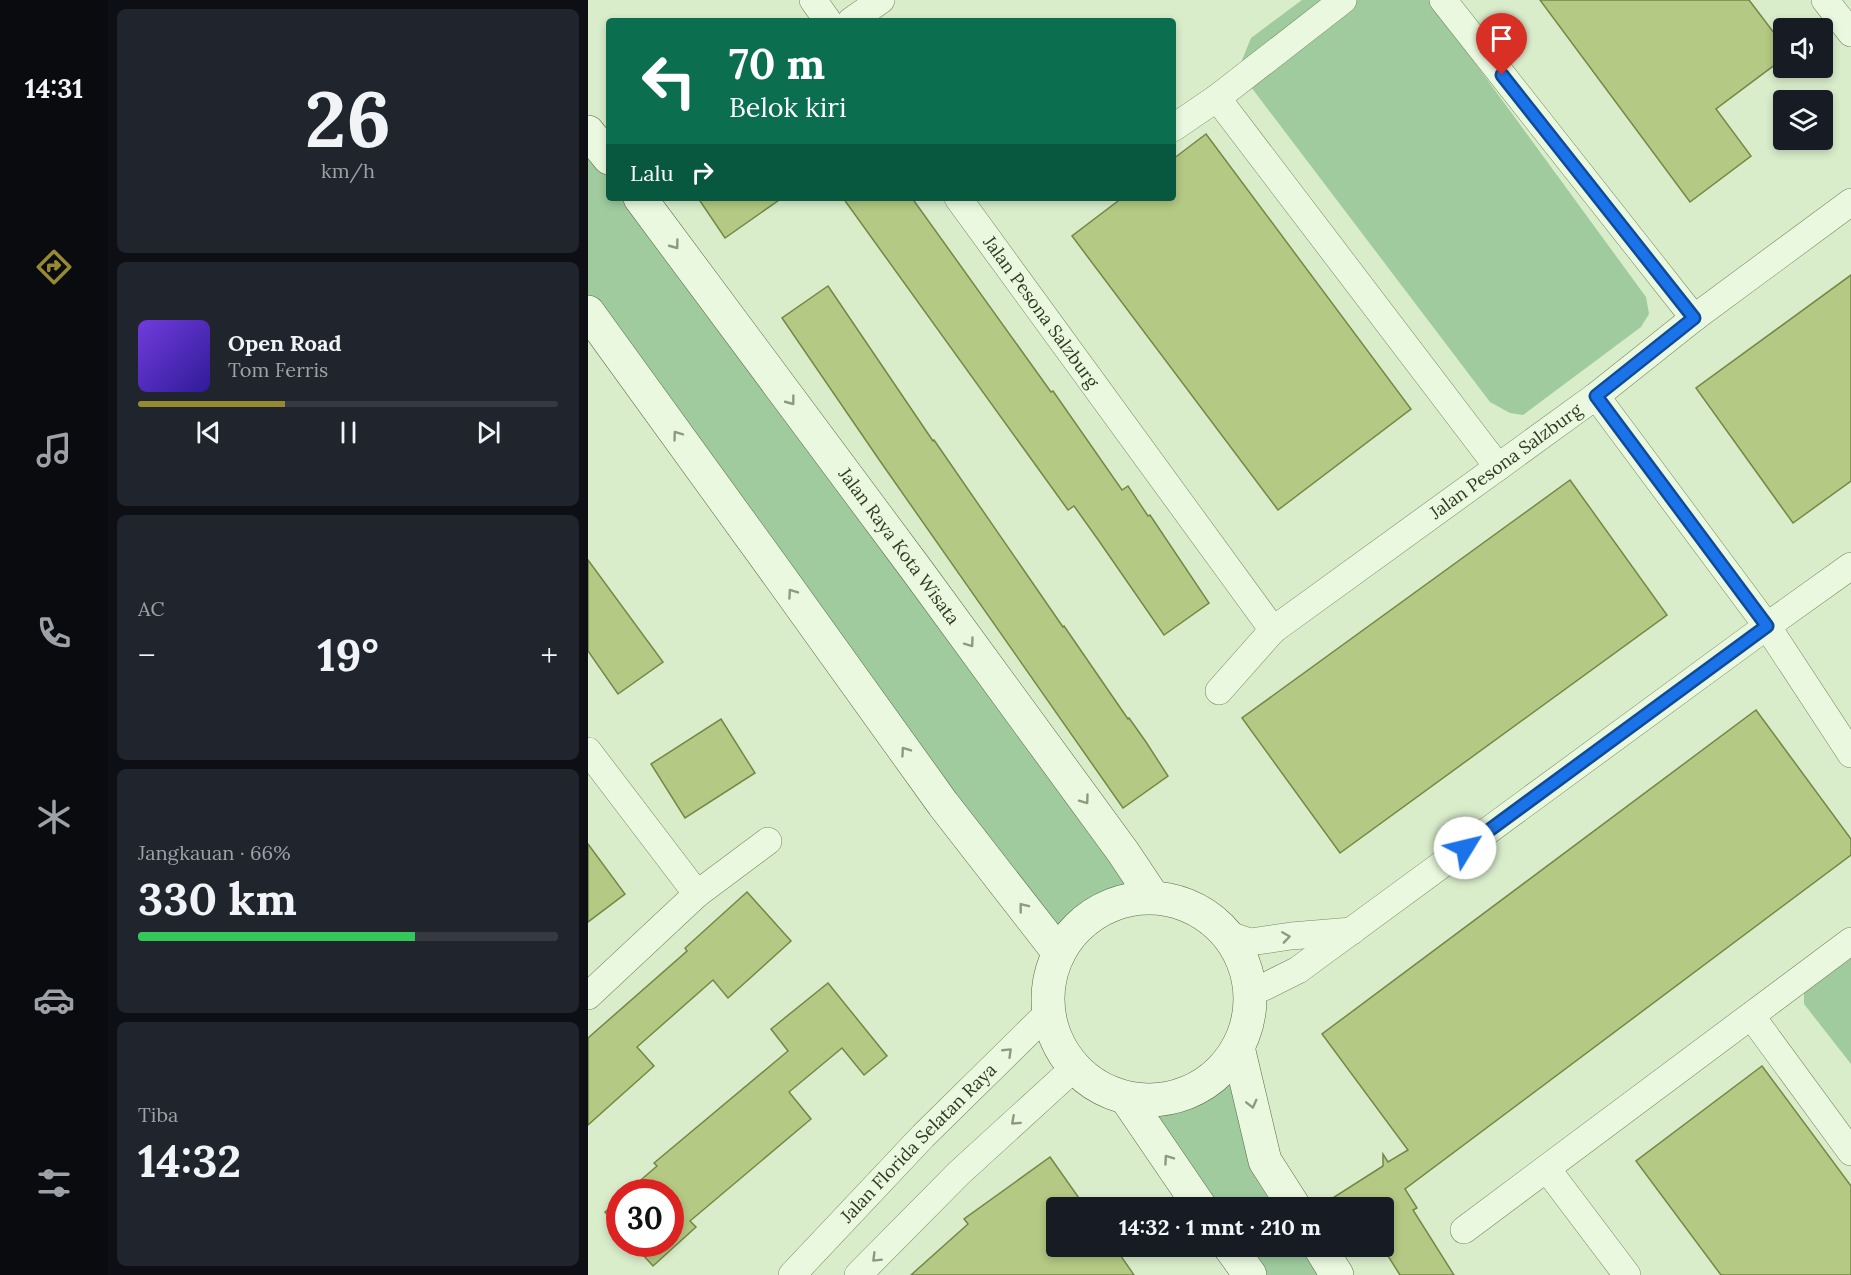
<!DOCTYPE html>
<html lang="id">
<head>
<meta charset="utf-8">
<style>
	:root { --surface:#171b24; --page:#20242c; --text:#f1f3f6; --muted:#9ea1a6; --line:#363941; --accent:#958932 }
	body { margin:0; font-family:Lora,serif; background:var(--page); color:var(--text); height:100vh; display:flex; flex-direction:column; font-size:22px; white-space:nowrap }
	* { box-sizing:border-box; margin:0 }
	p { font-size:20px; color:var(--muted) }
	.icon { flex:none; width:33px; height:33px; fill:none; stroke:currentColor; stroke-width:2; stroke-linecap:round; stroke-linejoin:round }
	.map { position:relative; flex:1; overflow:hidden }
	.side { display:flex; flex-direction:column; gap:9px; padding:9px; background:#0d0f14; width:480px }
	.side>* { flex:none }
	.guide { position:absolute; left:18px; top:18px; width:570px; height:183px; border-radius:6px; box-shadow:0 3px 9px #0003; background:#0b6e4f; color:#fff; overflow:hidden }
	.controls { position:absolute; left:1185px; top:18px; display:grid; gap:12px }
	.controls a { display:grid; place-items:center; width:60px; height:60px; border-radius:6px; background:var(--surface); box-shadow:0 3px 9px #0003; font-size:30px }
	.speed { position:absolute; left:18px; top:1179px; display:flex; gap:12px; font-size:30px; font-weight:700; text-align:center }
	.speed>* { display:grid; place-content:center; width:78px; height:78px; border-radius:50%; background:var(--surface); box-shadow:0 3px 9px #0003; line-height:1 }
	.speed .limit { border:9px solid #d22; background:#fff; color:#111 }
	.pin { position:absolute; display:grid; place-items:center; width:51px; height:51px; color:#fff; margin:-62px -26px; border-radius:50% 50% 50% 0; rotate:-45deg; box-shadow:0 0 6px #0007 }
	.pin .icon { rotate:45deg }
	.me { position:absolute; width:66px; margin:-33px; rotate:54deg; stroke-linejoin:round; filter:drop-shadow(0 0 4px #0008) }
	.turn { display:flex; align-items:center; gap:21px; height:126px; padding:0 24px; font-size:27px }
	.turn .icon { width:78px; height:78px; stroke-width:2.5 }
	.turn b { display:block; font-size:42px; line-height:51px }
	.then { display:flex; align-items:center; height:57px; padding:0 24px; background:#0003; gap:12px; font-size:22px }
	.big { font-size:45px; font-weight:700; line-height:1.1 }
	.side .card { flex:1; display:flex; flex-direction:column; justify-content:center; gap:9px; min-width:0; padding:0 21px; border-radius:9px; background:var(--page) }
	.side .dial { align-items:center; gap:0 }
	.dial b { font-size:78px; line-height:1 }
	.song { display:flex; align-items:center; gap:18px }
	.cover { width:72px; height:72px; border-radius:9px; background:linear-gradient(135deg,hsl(260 70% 55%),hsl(250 70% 35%)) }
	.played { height:6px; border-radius:3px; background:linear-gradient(90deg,var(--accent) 35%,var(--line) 35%) }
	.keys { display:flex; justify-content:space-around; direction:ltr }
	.heat { display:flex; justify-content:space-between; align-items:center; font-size:33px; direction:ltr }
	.charge { height:9px; border-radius:4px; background:linear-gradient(90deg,#34c759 66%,var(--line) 0) }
	.trip { position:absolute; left:458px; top:1197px; width:348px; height:60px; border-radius:6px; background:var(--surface); box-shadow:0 3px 9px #0003; font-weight:700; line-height:60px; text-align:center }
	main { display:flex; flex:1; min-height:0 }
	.tab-bar { display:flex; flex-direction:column; width:108px; justify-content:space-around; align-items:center; background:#090b0e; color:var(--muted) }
	.tab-bar .icon { width:42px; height:42px }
	.tab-bar .on { color:var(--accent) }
	.tab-bar b { font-size:27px; color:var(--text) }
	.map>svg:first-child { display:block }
	.green { fill:#9fcb9f }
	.building { fill:#b4c983; stroke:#758746; stroke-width:1.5 }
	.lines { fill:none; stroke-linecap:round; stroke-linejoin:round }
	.street-casing { stroke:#78895f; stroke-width:28 }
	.secondary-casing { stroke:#5b6b42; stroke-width:34 }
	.street { stroke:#e9f8de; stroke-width:27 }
	.secondary { stroke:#e9f8de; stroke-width:33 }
	.oneway { stroke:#8d9a80 }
	.route-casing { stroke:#114b97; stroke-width:15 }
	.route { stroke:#1a73e8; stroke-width:10 }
	.labels { text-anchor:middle; stroke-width:6; stroke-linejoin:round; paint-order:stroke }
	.street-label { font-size:18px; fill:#313b22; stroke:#e5f5da }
</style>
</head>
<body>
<main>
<nav class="tab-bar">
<b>14:31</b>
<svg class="icon on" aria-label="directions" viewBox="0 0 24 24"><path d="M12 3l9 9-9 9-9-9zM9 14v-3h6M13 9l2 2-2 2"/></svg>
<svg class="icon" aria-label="music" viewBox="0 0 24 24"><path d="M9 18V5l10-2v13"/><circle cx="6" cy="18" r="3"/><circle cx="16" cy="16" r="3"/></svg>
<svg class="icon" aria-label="phone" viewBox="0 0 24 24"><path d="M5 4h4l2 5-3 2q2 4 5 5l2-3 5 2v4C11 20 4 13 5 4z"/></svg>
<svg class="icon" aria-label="climate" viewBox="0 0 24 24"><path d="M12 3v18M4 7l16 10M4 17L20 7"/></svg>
<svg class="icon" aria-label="car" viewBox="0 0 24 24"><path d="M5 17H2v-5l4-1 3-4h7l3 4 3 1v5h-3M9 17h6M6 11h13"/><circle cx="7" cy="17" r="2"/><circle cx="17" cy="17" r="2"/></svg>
<svg class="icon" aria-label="filters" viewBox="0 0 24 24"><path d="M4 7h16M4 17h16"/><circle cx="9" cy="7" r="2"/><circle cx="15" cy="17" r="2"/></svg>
</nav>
<section class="side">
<div class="card dial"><b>26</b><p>km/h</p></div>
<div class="card">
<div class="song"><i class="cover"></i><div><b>Open Road</b><p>Tom Ferris</p></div></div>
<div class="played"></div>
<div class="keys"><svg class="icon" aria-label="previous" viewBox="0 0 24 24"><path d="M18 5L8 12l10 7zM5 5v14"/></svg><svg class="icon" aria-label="pause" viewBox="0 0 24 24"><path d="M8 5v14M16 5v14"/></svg><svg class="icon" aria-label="next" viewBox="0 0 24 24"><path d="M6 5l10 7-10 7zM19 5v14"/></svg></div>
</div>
<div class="card"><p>AC</p>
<div class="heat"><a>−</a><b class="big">19°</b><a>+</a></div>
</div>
<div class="card"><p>Jangkauan · 66%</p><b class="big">330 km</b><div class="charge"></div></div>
<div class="card"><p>Tiba</p><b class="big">14:32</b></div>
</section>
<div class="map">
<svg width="1263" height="1275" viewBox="0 0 1263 1275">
	<rect width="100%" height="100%" fill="#d9edcb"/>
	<path class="green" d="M714,0H841L1058,297L1061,314L1053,327L935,415L922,413L902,402L660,83L654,60L663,38Z
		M0,132L21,158V198H52L565,897L536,901L510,911L487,929L471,953L0,312Z
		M1263,932V1064L1216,1004V984Z
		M650,1047L708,1207H615L538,1098L570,1100L602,1091L630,1073Z
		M642,1247H734L753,1275H662Z"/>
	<path class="building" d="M952,0H1161L1196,46V58L1128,109L1163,156L1102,202Z
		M618,134L823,409L690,510L484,236L534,198H585V159Z
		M110,198H194L137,238Z
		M255,198H324L463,392L465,391L534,490L540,486L560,516L562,515L621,603L576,635L511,541L486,506L480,510Z
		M1263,275V481L1205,523L1108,388Z
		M240,286L345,441L346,440L475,627L476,626L540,719L541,718L558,742L580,776L535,808L292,461L194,318Z
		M982,480L1079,615L752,853L654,718Z
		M0,560L75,662L30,694L0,651Z
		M1168,710L1263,839V855L817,1189L829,1208L825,1210L866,1275H812L795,1248V1208H729L795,1166V1154L800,1162L820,1150L734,1034Z
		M133,719L167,773L97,818L63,764Z
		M0,844L37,894L0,922Z
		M159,892L203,941L140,998L125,980L49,1047L66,1066L0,1125V1038L99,951L97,948Z
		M240,983L299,1056L276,1075L254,1048L201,1092L223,1119L102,1221L108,1227L65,1266L45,1244H82V1192H39L69,1166L66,1163L200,1051L183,1029Z
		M1174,1066L1263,1186V1275H1133L1048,1161Z
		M462,1157L498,1208H468V1246H526L546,1275H323L380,1224L376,1219Z
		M32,1199V1229L17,1212Z"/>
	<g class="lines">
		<g class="street-casing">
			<g id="street">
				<path d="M225,0L240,21"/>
				<path d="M855,0L1106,318"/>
				<path d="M1237,0L1263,33"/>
				<path d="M263,21L293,0"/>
				<path d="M629,98L910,467"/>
				<path d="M585,128L629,98L755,0"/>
				<path id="s1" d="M370,198L685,630"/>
				<path d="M1008,396L1179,626L1263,754"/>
				<path id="s2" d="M631,691L685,630L1008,396L1106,318L1263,202"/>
				<path d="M0,751L109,894"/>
				<path d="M641,935L662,942L703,936L764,931"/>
				<path d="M662,988L676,987L710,970L1179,626L1263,566"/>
				<path d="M0,996L109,894L180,841"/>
				<path d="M1164,1017L1263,1152"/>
				<path d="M959,1169L1039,1275"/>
				<path d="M876,1230L1263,941"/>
				<path id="s3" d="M204,1275L335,1136L460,1013"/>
				<path d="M270,1275L371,1173L486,1068"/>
			</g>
		</g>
		<g class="secondary-casing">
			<g id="secondary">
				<path d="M0,132L21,158"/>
				<path id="s4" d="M52,198L328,569L535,852L565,897"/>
				<path d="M0,312L192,577L355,804L471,953"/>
				<circle cx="561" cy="999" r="101"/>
				<path d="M650,1047L677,1161L707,1208"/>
				<path d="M538,1098L613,1208"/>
				<path d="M641,1246L662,1275"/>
				<path d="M731,1246L749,1275"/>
			</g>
		</g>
		<use href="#street" class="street"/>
		<use href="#secondary" class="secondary"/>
	</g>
	<defs><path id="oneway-chevron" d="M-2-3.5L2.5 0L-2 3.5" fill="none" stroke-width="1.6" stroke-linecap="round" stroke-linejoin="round" transform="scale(1.5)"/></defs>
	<g class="oneway">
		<use href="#oneway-chevron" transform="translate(87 245) rotate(53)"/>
		<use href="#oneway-chevron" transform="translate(203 401) rotate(53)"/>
		<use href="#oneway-chevron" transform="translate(89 435) rotate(-126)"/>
		<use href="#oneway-chevron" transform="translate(204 593) rotate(-125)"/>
		<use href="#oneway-chevron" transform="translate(382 643) rotate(54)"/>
		<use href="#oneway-chevron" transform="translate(317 751) rotate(-125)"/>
		<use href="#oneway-chevron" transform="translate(497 800) rotate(54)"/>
		<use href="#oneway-chevron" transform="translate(435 907) rotate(-128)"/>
		<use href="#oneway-chevron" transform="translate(698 937) rotate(-8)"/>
		<use href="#oneway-chevron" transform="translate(420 1052) rotate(-44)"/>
		<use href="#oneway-chevron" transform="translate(664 1104) rotate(76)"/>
		<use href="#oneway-chevron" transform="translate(427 1121) rotate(138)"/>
		<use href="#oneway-chevron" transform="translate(580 1159) rotate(-125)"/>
		<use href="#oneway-chevron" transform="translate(288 1258) rotate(135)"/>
	</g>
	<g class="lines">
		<g class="route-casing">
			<path id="route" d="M877,848L1179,626L1008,396L1106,318L914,75"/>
		</g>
		<use href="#route" class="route"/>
	</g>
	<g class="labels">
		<g class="street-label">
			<text dy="6" stroke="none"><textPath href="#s1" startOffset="141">Jalan Pesona Salzburg</textPath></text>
			<text dy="6" stroke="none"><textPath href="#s2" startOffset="369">Jalan Pesona Salzburg</textPath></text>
			<text dy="6" stroke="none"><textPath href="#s4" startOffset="434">Jalan Raya Kota Wisata</textPath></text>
			<text dy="6" stroke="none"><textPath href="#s3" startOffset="183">Jalan Florida Selatan Raya</textPath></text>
		</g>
	</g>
</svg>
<div class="controls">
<a><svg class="icon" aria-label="sound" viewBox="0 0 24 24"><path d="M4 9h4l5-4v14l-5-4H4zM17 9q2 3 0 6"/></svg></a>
<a><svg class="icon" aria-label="layers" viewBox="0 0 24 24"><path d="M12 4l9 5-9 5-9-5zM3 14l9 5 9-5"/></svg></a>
</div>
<div class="speed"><div class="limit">30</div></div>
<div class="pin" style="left:914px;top:75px;background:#d93025"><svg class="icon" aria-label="arrive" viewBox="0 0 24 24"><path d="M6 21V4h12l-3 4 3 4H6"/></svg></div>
<svg class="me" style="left:877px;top:848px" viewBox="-20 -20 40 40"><circle r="19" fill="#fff"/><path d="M0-13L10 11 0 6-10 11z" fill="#1a73e8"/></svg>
<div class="trip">14:32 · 1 mnt · 210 m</div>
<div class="guide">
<div class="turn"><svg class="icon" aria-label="left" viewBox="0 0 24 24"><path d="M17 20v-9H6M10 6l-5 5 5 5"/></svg><div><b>70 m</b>Belok kiri</div></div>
<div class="then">Lalu<svg class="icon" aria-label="right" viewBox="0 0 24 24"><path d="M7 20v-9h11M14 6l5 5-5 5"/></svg></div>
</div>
</div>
</main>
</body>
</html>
